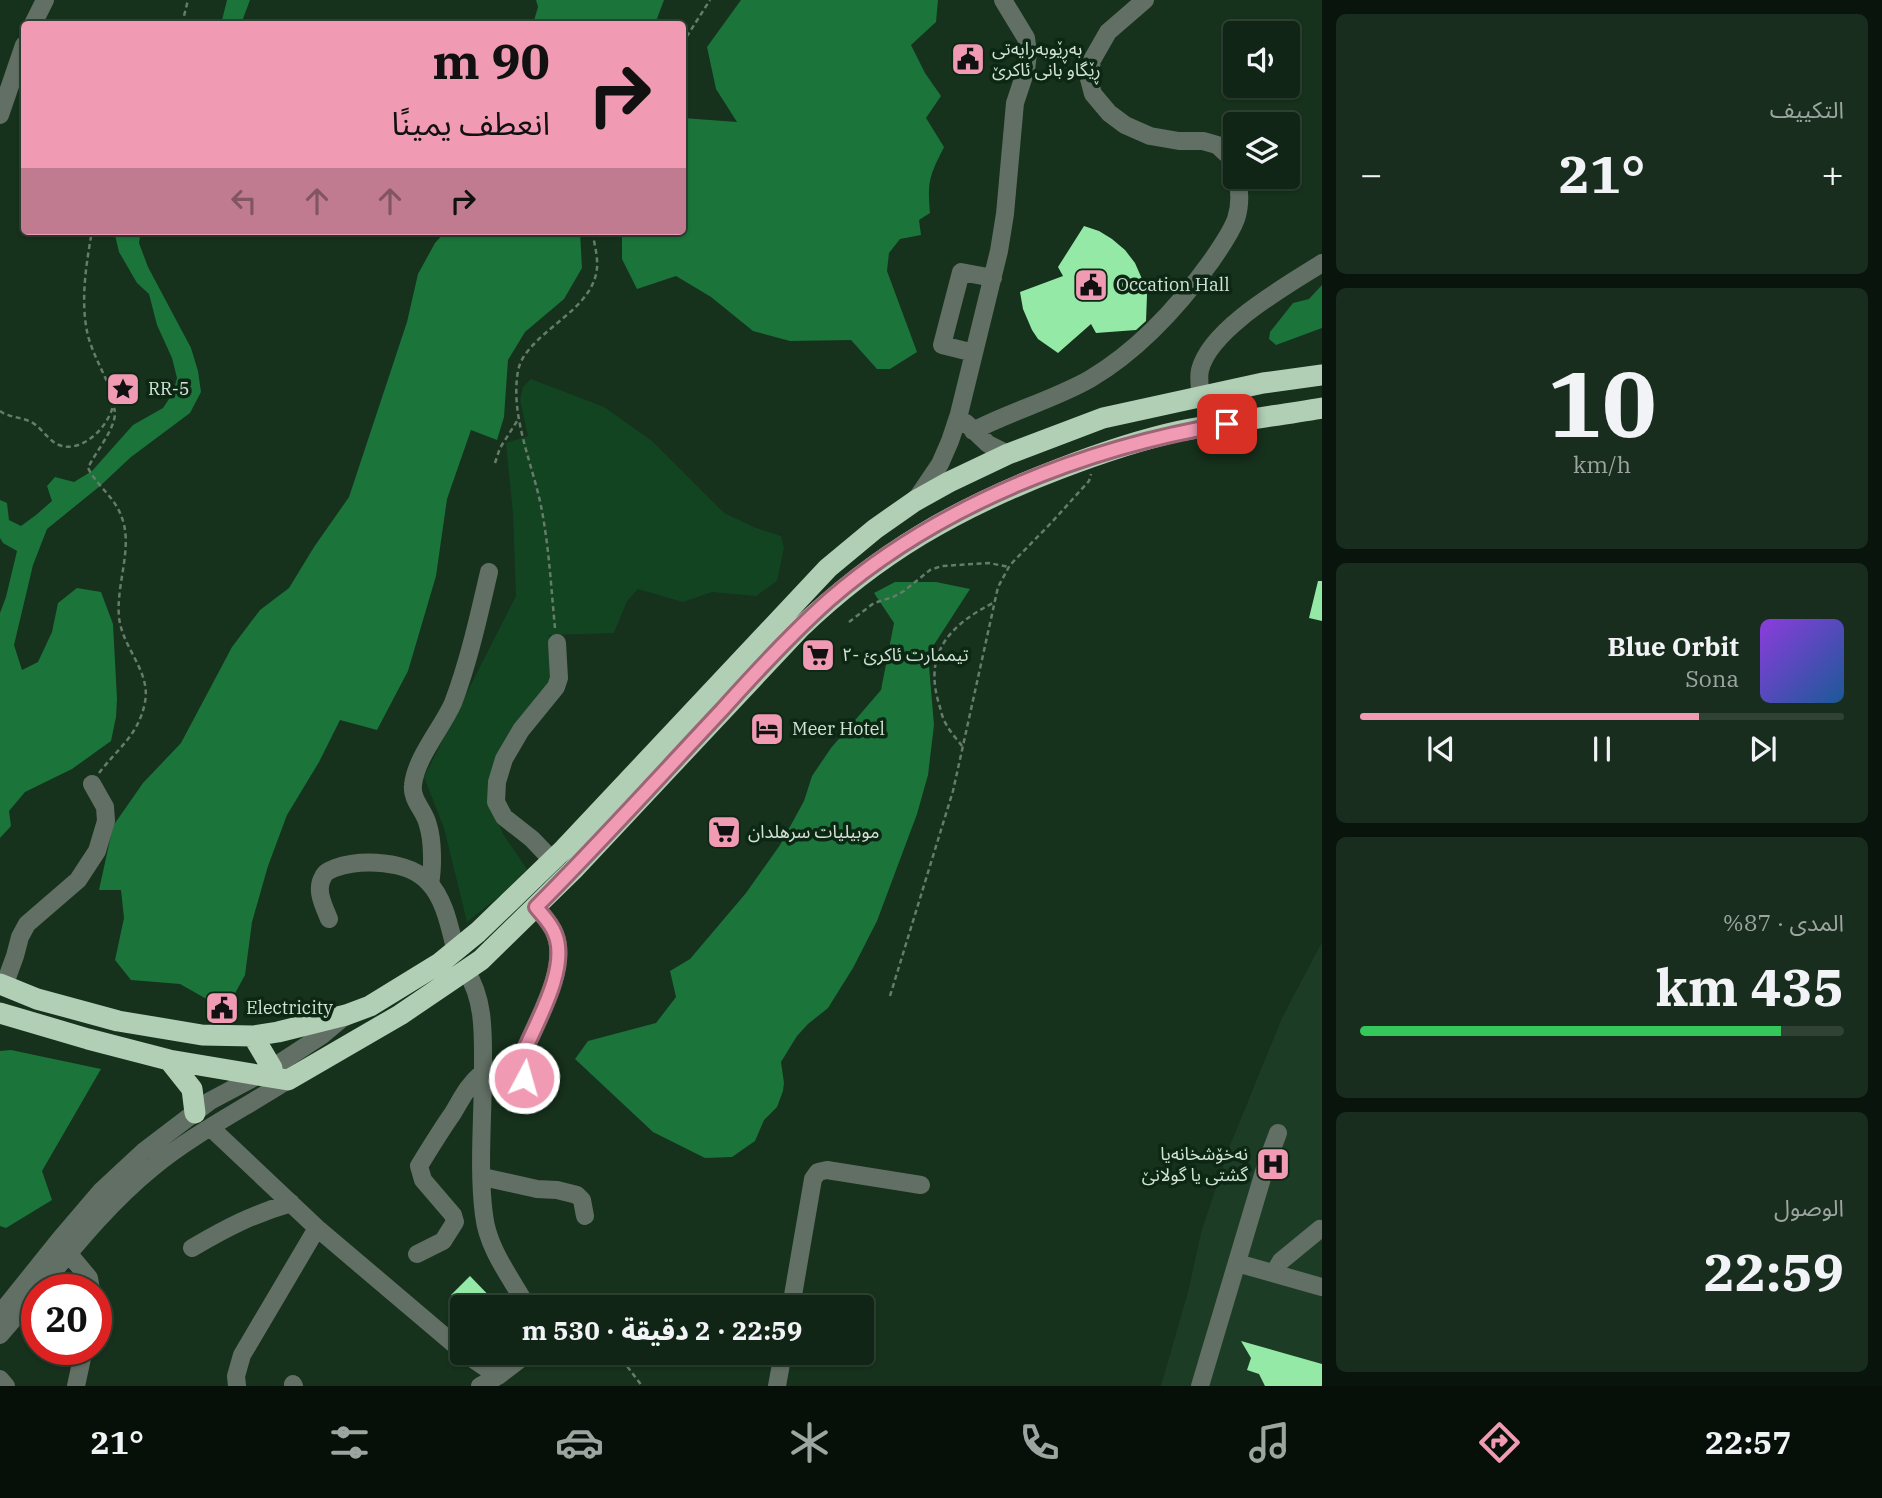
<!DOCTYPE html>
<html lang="ar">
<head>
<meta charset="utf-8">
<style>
	:root { --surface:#102515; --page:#192d1e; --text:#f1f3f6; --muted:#9ca5a0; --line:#304234; --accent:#f09ab4 }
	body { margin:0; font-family:"IBM Plex Serif","Noto Sans Arabic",serif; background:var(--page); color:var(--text); direction:rtl; height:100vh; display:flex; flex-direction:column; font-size:26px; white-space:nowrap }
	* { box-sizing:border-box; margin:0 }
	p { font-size:23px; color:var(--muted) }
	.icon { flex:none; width:38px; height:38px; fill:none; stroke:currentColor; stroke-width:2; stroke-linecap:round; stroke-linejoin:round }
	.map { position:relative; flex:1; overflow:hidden; direction:ltr }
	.drawer { display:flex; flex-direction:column; gap:14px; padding:14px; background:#09140c; width:560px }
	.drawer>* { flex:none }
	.banner { position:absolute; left:21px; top:21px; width:665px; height:214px; border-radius:7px; box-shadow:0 2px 5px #0004,0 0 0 2px var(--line); direction:rtl; background:#f09ab4; color:#111; overflow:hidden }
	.fabs { position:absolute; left:1223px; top:21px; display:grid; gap:14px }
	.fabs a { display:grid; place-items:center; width:77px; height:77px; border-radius:7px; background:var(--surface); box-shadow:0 2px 5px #0004,0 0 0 2px var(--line); font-size:35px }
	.speed { position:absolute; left:21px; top:1274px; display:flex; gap:14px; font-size:35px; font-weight:700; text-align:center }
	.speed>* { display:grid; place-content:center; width:91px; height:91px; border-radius:50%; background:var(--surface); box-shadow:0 2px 5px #0004,0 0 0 2px var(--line); line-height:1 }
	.speed .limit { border:10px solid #d22; background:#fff; color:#111 }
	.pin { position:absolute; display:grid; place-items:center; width:60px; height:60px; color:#fff; margin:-30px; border-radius:14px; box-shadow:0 4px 10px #0006 }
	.me { position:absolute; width:77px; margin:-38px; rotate:6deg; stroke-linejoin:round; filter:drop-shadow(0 0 5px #0008) }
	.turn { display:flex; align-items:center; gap:24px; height:147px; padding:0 21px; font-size:32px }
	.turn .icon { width:91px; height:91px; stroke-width:2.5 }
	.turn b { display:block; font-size:49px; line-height:60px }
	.lanes { display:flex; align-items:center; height:66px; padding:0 21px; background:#0003; justify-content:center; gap:35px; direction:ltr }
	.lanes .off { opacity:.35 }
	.big { font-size:52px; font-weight:800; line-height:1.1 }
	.drawer .widget { flex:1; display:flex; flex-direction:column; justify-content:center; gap:10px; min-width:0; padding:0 24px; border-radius:10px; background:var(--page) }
	.drawer .dial { align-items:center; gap:0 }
	.dial b { font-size:91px; line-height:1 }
	.song { display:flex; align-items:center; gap:21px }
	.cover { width:84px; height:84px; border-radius:10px; background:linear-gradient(135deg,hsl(270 70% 55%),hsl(210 70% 35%)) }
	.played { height:7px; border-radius:4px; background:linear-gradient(90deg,var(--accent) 70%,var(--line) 70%) }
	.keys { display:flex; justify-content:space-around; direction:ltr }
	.heat { display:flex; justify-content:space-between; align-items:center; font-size:38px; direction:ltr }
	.charge { height:10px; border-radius:5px; background:linear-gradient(90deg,#34c759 87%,var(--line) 0) }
	.trip { position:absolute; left:450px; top:1295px; width:424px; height:70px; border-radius:7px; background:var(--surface); box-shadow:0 2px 5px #0004,0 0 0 2px var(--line); font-weight:800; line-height:70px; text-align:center; direction:rtl }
	.dock { display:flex; height:112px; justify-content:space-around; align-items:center; background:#060f08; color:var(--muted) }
	.dock .icon { width:49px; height:49px }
	.dock .selected { color:var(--accent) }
	.dock b { font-size:32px; color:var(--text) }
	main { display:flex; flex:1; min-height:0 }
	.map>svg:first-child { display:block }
	.built { fill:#1c3c25 }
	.green { fill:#124422 }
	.forest { fill:#1b743a }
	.building { fill:#95e9a7 }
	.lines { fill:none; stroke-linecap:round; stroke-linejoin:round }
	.path { stroke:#667c6a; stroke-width:2.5; stroke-dasharray:5 3.5; stroke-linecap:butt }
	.minor { stroke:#626f64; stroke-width:18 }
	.highway { stroke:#b0cfb5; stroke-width:21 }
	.route-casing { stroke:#9c6475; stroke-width:18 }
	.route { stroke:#f09ab4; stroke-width:12 }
	.labels { text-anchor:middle; stroke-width:7; stroke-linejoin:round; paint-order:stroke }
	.poi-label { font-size:18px; fill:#d2e2d4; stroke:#0c2713; text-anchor:start }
</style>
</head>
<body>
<main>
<section class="drawer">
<div class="widget"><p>التكييف</p>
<div class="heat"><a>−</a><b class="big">21°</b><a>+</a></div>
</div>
<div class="widget dial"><b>10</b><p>km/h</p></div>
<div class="widget">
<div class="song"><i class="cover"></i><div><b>Blue Orbit</b><p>Sona</p></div></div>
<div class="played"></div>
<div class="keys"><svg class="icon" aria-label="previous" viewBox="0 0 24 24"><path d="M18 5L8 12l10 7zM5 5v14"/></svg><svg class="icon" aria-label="pause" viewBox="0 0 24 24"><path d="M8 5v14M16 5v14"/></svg><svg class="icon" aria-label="next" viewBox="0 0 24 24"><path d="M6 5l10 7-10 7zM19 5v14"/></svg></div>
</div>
<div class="widget"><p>المدى · 87%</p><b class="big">435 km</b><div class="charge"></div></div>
<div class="widget"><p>الوصول</p><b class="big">22:59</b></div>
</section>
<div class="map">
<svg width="1322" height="1386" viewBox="0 0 1322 1386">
	<rect width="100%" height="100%" fill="#16311c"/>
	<path class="built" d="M1322,942V1386H1161L1188,1292L1201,1233L1231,1143L1282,1018Z"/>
	<path class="green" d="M531,379L604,407L652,441L724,513L756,528L781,536L784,548L777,581L756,596L712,592L683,602L638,589L627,601L614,633L549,635L554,672L489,801L503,834L527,869L501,895L467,922L444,828L424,777L516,596L513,514L506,443L528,436L520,400L523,387Z"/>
	<path class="forest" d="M227,0H250L241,24H221Z
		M536,0H664L655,24H533L538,7Z
		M741,0H938L936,22L911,45L925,73L941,96L926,118L944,147C930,175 927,181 930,213L919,220L921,235L900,239L889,253L887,271L917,352L890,369H877L851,340L790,341L753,331L711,297L676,276L637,289L622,259V231H682L683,118L737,122L716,89L707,47Z
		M114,231H141L139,243L148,267L191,348L198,371L201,392L190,413L131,457L100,486L47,529L33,565L14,645L22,670L38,662L52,632L58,603L77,588L101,592L113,624L117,699L116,717L111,741L72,769L25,792L9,811L11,826L0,838V613L6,597L17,551L3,543L0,538V500L7,503L9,520L21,526L36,515L52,501L47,486L55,477L74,482L92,471L133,425L163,408L173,393L177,378L172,358L157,325L149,294L137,283L119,252Z
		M446,231H580L582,268L564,299L525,332L508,360L504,417L497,440L471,430L447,499L436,576L408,671L377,730L340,720L319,762L287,815L268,866L252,922L245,975L226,1010L180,984L131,980L115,960L124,918L121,890H99L113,826L143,783L181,743L232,647L260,610L289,588L314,547L349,497L407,322L418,274L435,243Z
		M1322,285V328L1276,345L1269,339L1270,332L1293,303L1309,299Z
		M895,582H936L970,589L928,654L934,725L928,775L917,814L877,921L853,968L828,1008L808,1024L797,1036L781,1062L784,1083L783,1091L777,1107L764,1120L755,1141L732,1157L705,1158L653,1132L575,1059L588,1041L656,1023L676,997L670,971L690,959L746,893L780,845L804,801L812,776L831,748L881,690L894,623L874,593Z
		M11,1050L101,1069L42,1171L52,1200L6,1228L0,1226V1051Z"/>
	<path class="building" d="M1084,226L1099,231L1112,239L1125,250L1135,263L1142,279L1147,295L1146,321L1136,330L1096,333L1091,324L1058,353L1038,339L1032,330L1023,309L1020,292L1063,276L1058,267Z
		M1318,581H1322V621L1309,618Z
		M470,1276L500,1307H463L451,1295Z
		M1241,1341L1322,1364V1386H1265L1259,1374L1247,1370L1251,1358Z"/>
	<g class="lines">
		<path class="path" d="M182,24L188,0
			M682,44L710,0
			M0,411C7,417 21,417 31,422C43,428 49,443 62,446C87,452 114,420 114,398C106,377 94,357 88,336C80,302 86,265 92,231
			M495,463L500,448L519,418
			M849,622L874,603L893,597L904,591L930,570L942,566L989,563L1009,567
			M555,628C551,587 549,546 541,506C532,462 510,416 518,371C520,360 527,351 534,344C555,321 594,302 597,268C598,256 594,242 592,231
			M962,746C957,739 950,732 946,724C942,718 941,710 939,704C923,652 951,624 995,602
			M99,773C117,749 139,735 145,702C151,671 122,648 119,617C116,585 132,551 123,521C116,497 99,489 88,468C95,452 120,424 114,408
			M890,996L953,791L998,587L1010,565L1052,522L1089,481L1091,474
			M617,1353L642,1386"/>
		<path class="minor" d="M1145,0L1108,32L1092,60L1089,79L1093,94L1109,113L1125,125L1150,136L1179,141H1203L1217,145L1231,158L1236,170
			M33,24L45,0
			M0,115L24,45
			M974,353L942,345L961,272L993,278
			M1201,397C1200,388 1198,379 1200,370C1210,328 1288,285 1322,263
			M966,423L988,444L1008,454
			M973,431C1011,411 1053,400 1090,379C1139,350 1179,306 1212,260C1220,248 1231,233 1236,219C1241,204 1240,191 1237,177
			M917,498L940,464L950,441L959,414L999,251L1005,214L1015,103L1026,70L1028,53L1026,38L1003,0
			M552,860L532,839L504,817L496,802L497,782L504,759L521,730L556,687L559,678L557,643
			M430,884C433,868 433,841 428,825C425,811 411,800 413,785C416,757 442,728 453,703C469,661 479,615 489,572
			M329,919C324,906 315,890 323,877C325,872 330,870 335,868C361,859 408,860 428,882C445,899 450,929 456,952
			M466,971C485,1000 483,1036 483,1070C483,1117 478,1170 484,1215C488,1250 511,1277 527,1307
			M4,986L15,956L20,937L27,924L78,880L97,851L106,821L105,807L92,784
			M528,1100L522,1064L523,1054C536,1021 569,968 555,934C551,923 543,916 536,907
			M211,1128L317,1228L462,1351
			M483,1177L537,1189L557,1190L577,1195L582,1200L585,1216
			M192,1248C226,1228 253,1214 291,1203
			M69,1254L89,1278L91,1290
			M417,1254L443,1241L455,1222L453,1215L423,1180L419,1166C430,1148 441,1130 453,1113C463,1096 468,1085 483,1072
			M1237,1263L1322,1287
			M1274,1273L1281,1261L1320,1229L1322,1230
			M38,1290C74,1247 109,1203 152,1168C193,1134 243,1109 288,1080
			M791,1307L813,1179L818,1172L827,1170L921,1185
			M0,1314L60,1239L101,1191L143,1152L210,1101L272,1068L321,1036L346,1015
			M0,1335L37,1292
			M464,1353L498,1376
			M0,1379L6,1386
			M293,1384L294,1386
			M76,1386L84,1349
			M237,1386L236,1376L242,1355L317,1228
			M480,1386L498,1376L528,1353
			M777,1386L783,1353
			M1200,1386L1266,1165L1278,1133"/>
		<path class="highway" d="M0,984L37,999L118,1021L202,1035L253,1036L278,1032L346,1015L370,1006L440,963L478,932L564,849L828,568L875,529L915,501L949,482L1008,454L1103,418L1263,383L1322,375
			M0,1013L88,1039L169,1060L288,1080L400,1015L481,960L573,870L799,629C878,553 957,508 1059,469C1098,454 1139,440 1180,431C1227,422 1275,416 1322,408
			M253,1036L272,1068
			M169,1060L192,1089L195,1113"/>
	</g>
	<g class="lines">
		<g class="route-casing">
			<path id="route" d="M524,1078L522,1063L523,1054C537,1021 569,968 555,934C551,923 543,916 536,907C600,843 660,776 722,710C756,672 791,634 829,600C938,505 1086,447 1227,424"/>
		</g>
		<use href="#route" class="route"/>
	</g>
	<defs>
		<g id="civic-square" transform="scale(1.75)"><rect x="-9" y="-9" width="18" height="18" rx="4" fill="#f09ab4" stroke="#0c2713"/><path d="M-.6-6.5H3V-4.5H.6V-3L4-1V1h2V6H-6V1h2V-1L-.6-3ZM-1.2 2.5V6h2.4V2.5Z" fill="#111"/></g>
		<g id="sight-square" transform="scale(1.75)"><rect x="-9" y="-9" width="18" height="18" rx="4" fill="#f09ab4" stroke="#0c2713"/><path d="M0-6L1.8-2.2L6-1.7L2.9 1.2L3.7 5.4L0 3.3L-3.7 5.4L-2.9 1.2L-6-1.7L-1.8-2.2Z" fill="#111"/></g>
		<g id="supermarket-square" transform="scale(1.75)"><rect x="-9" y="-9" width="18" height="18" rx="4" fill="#f09ab4" stroke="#0c2713"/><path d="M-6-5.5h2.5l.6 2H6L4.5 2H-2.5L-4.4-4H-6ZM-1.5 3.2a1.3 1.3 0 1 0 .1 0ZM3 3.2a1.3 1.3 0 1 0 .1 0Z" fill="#111"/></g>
		<g id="hotel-square" transform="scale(1.75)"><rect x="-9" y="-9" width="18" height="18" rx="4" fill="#f09ab4" stroke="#0c2713"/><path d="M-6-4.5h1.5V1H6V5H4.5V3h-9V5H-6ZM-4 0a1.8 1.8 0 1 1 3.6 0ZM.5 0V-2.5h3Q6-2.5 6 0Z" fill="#111"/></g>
		<g id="hospital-square" transform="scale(1.75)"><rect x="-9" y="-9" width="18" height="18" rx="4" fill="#f09ab4" stroke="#0c2713"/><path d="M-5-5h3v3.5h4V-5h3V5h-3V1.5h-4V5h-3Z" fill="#111"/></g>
	</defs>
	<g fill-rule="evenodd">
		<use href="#civic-square" x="968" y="59"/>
		<use href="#civic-square" x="1091" y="285"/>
		<use href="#sight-square" x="123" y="389"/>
		<use href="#supermarket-square" x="818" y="655"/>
		<use href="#hotel-square" x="767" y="729"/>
		<use href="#supermarket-square" x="724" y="832"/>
		<use href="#civic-square" x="222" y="1008"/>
		<use href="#hospital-square" x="1273" y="1164"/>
	</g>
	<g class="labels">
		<g class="poi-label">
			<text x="992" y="55">بەڕێوبەرایەتی<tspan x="992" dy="21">ڕێگاو بانی ئاکرێ</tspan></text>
			<text x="1116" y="291">Occation Hall</text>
			<text x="148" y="395">RR-5</text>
			<text x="842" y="661">تيممارت ئاكرئ -٢</text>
			<text x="792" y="735">Meer Hotel</text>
			<text x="748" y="838">موبيليات سرهلدان</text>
			<text x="246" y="1014">Electricity</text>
			<text x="1248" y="1160" text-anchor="end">نەخۆشخانەیا<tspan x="1248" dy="21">گشتی یا گولانێ</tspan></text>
		</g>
	</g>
</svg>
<div class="fabs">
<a><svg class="icon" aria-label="sound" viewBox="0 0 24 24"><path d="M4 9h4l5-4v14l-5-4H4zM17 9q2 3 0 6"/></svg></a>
<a><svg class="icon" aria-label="layers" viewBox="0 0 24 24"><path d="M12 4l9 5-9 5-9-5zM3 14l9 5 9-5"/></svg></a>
</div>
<div class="speed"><div class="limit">20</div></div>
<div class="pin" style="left:1227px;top:424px;background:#d93025"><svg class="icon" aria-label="arrive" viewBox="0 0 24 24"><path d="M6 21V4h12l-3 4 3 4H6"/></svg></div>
<svg class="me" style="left:524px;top:1078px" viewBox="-20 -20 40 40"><circle r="17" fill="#f09ab4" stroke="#fff" stroke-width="3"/><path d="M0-11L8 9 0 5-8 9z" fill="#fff"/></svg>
<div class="trip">22:59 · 2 دقيقة · 530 m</div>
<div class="banner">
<div class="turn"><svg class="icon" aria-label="right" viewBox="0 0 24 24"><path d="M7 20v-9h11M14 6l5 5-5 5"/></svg><div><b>90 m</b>انعطف يمينًا</div></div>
<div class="lanes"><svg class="icon off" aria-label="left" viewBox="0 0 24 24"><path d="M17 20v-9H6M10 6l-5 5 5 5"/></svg><svg class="icon off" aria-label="ahead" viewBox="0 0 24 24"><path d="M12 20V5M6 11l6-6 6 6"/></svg><svg class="icon off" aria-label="ahead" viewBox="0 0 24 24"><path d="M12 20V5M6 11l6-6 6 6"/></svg><svg class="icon" aria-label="right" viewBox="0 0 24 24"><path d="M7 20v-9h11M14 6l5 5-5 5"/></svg></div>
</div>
</div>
</main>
<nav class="dock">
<b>22:57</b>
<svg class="icon selected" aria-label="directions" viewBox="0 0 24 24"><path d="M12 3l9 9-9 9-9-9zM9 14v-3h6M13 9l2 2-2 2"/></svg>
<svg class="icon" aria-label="music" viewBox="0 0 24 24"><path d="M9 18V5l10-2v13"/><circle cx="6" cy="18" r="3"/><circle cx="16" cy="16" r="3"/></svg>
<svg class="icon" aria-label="phone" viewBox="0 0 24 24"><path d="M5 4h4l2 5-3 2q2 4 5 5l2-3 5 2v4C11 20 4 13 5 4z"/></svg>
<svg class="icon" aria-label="climate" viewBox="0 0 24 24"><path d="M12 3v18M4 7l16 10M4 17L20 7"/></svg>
<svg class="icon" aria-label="car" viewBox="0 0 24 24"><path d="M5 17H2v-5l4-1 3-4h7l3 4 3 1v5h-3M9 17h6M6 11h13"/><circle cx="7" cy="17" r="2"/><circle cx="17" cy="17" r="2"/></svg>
<svg class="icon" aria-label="filters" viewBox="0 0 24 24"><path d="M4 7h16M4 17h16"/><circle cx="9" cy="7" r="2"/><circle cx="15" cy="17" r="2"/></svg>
<b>21°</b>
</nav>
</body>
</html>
